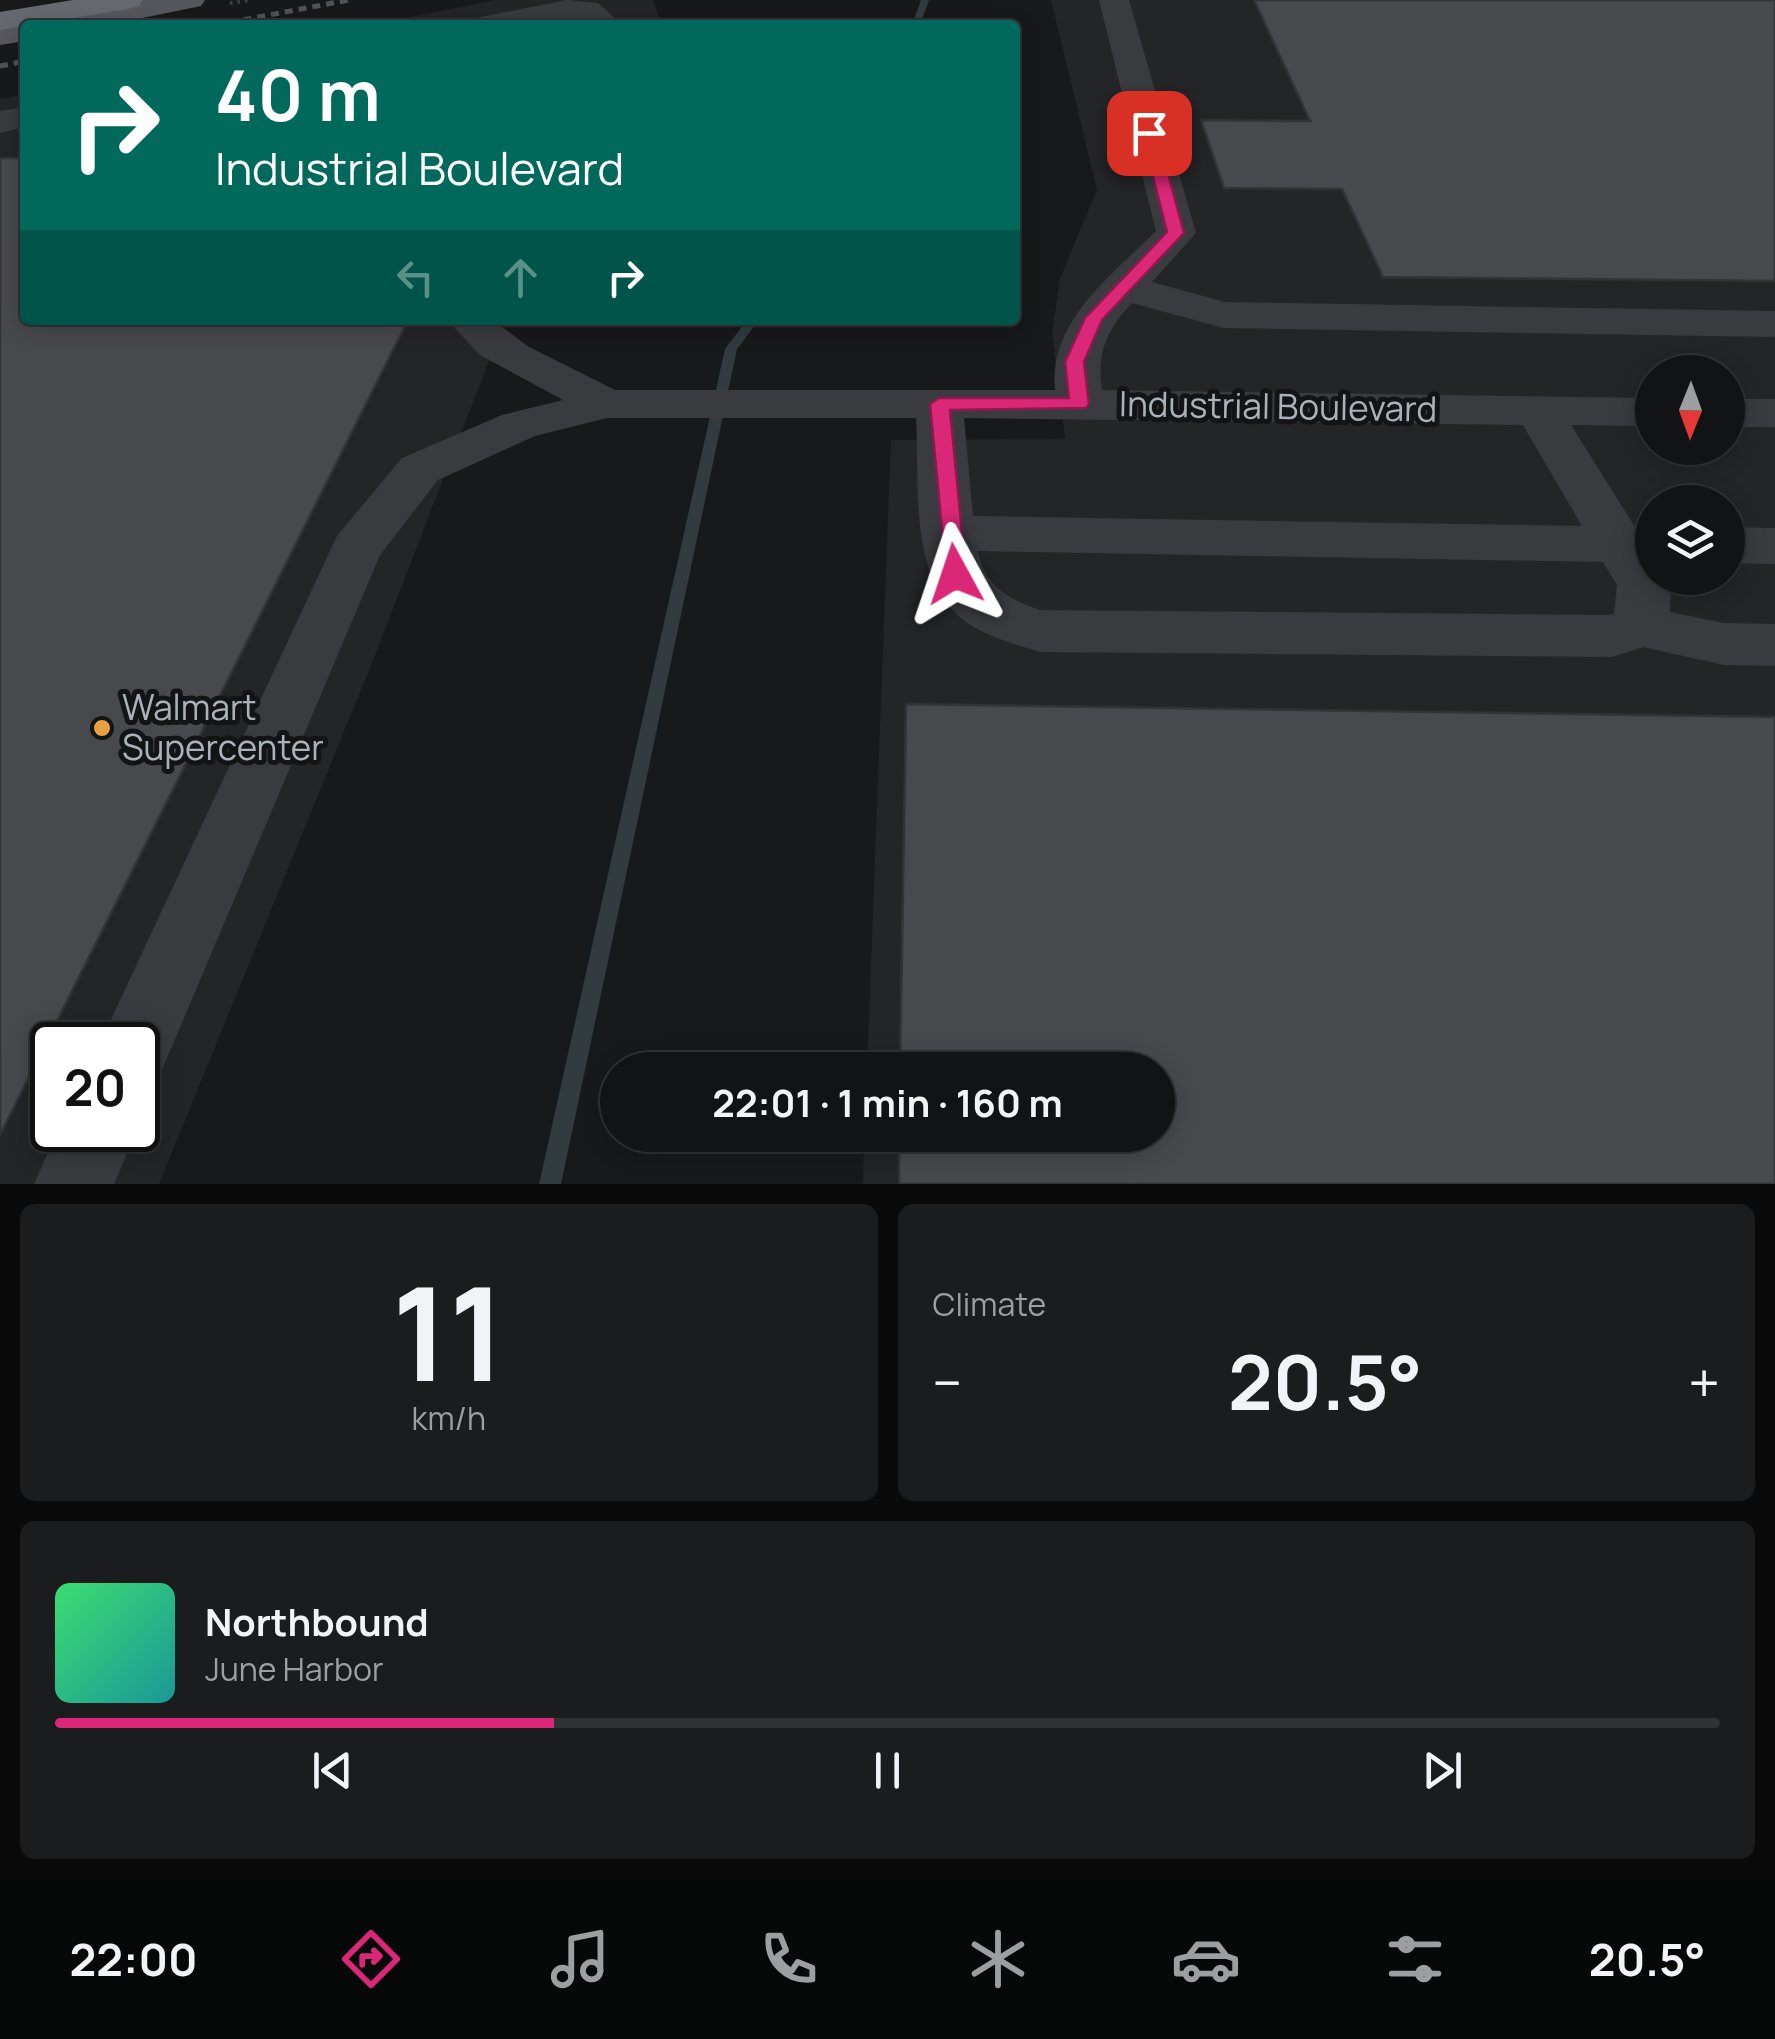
<!DOCTYPE html>
<html lang="en">
<head>
<meta charset="utf-8">
<style>
	:root { --surface:#121314; --page:#1b1c1d; --text:#f1f3f6; --muted:#9c9ea0; --line:#313234; --accent:#db2777 }
	body { margin:0; font-family:Manrope,sans-serif; background:var(--page); color:var(--text); height:100vh; display:flex; flex-direction:column; font-size:38px; white-space:nowrap }
	* { box-sizing:border-box; margin:0 }
	p { font-size:32px; color:var(--muted) }
	.icon { flex:none; width:55px; height:55px; fill:none; stroke:currentColor; stroke-width:2; stroke-linecap:round; stroke-linejoin:round }
	.map { position:relative; height:1184px; overflow:hidden }
	.details { display:flex; flex-direction:column; gap:20px; padding:20px; background:#0a0a0b; flex:1 }
	.details>* { flex:none }
	.guide { position:absolute; left:20px; top:20px; width:1000px; height:305px; border-radius:10px; box-shadow:0 5px 25px #0003,0 0 0 2px var(--line); background:#00695c; color:#fff; overflow:hidden }
	.needle { width:65px; rotate:181deg }
	.buttons { position:absolute; left:1635px; top:355px; display:grid; gap:20px }
	.buttons a { display:grid; place-items:center; width:110px; height:110px; border-radius:50%; background:var(--surface); box-shadow:0 5px 25px #0003,0 0 0 2px var(--line); font-size:50px }
	.speed { position:absolute; left:30px; top:1022px; display:flex; gap:20px; font-size:50px; font-weight:700; text-align:center }
	.speed>* { display:grid; place-content:center; width:130px; height:130px; border-radius:50%; background:var(--surface); box-shadow:0 5px 25px #0003,0 0 0 2px var(--line); line-height:1 }
	.speed .limit { border:5px solid #111; border-radius:15px; background:#fff; color:#111 }
	.pin { position:absolute; display:grid; place-items:center; width:85px; height:85px; color:#fff; margin:-42px; border-radius:20px; box-shadow:0 5px 15px #0006 }
	.me { position:absolute; width:110px; margin:-55px; rotate:355deg; stroke-linejoin:round; filter:drop-shadow(0 0 8px #0008) }
	.turn { display:flex; align-items:center; gap:35px; height:210px; padding:0 30px; font-size:45px }
	.turn .icon { width:130px; height:130px; stroke-width:2.5 }
	.turn b { display:block; font-size:70px; line-height:85px }
	.lanes { display:flex; align-items:center; height:95px; padding:0 30px; background:#0003; justify-content:center; gap:50px; direction:ltr }
	.lanes .off { opacity:.35 }
	.big { font-size:75px; font-weight:700; line-height:1.1 }
	.details .card { flex:1; display:flex; flex-direction:column; justify-content:center; gap:15px; min-width:0; padding:0 35px; border-radius:15px; background:var(--page) }
	.details .dial { align-items:center; gap:0 }
	.dial b { font-size:130px; line-height:1 }
	.song { display:flex; align-items:center; gap:30px }
	.cover { width:120px; height:120px; border-radius:15px; background:linear-gradient(135deg,hsl(140 70% 55%),hsl(180 70% 35%)) }
	.played { height:10px; border-radius:5px; background:linear-gradient(90deg,var(--accent) 30%,var(--line) 30%) }
	.keys { display:flex; justify-content:space-around; direction:ltr }
	.heat { display:flex; justify-content:space-between; align-items:center; font-size:55px; direction:ltr }
	.details .tiles { flex:1; display:grid; gap:20px; grid-template-columns:1fr 1fr }
	.card:last-child { grid-column:span 2 }
	.trip { position:absolute; left:600px; top:1052px; width:575px; height:100px; border-radius:50px; background:var(--surface); box-shadow:0 5px 25px #0003,0 0 0 2px var(--line); font-weight:700; line-height:100px; text-align:center }
	.menu { display:flex; height:160px; justify-content:space-around; align-items:center; background:#070808; color:var(--muted) }
	.menu .icon { width:70px; height:70px }
	.menu .on { color:var(--accent) }
	.menu b { font-size:45px; color:var(--text) }
	.map>svg:first-child { display:block }
	.built { fill:#242527; fill-rule:evenodd }
	.lines { fill:none; stroke-linecap:round; stroke-linejoin:round }
	.stream { fill:#313b40; fill-rule:evenodd }
	.building { fill:#47494d; stroke:#333336; stroke-width:2.5 }
	.path { stroke:#404246; stroke-width:4; stroke-dasharray:2.5 5; stroke-linecap:butt }
	.minor { fill:#3a3b3f; fill-rule:evenodd }
	.major { fill:#56585e; fill-rule:evenodd }
	.highway { fill:#666a70; fill-rule:evenodd }
	.rail { stroke:#515358; stroke-width:5; stroke-dasharray:8 6; stroke-linecap:butt }
	.route { fill:#db2777; stroke:#8e194d; stroke-width:2.5 }
	.poi-dot { fill:#e8a042; stroke:#131415; stroke-width:4 }
	.labels { text-anchor:middle; stroke-width:10; stroke-linejoin:round; paint-order:stroke }
	.street-label { font-size:35px; fill:#abb1b9; stroke:#131415 }
	.poi-label { font-size:35px; fill:#abb1b9; stroke:#131415; text-anchor:start }
</style>
</head>
<body>
<div class="map">
<svg width="1775" height="1184" viewBox="0 0 1775 1184">
	<rect width="100%" height="100%" fill="#18191a"/>
	<path class="built" d="M495,0H653L662,25H371Z
		M1051,0H1775V1184H863L864,1135H1158V1070H867L891,440L1065,439L1052,333L1060,278L1097,190ZM1652,372H1728V448H1652ZM1652,502H1728V578H1652Z
		M25,94V320H505L370,668L159,1184H0V99ZM52,1045H138V1130H52Z"/>
	<g class="lines">
		<path class="stream" d="M921,0H929L920,25H912Z
			M747,320H759L737,349L561,1184H539L725,349Z"/>
	</g>
	<path class="building" d="M1254,0H1775V281L1383,277L1342,189L1224,188L1201,120L1310,121Z
		M0,158H25V320H408L0,1135Z
		M906,704L1775,717V1184H899V1135H1158V1070H900Z"/>
	<g class="lines">
		<path class="path" d="M230,3L249,0"/>
		<path class="minor" d="M567,0L598,3L622,25H588L580,18L533,25H472L476,18Z
			M1099,0H1129L1196,233L1152,282L1225,302L1775,311V337L1224,328L1132,303C1107,329 1096,354 1102,390L1652,398V426L1571,425L1635,527L1652,528V578H1667L1671,585L1670,612L1724,623L1775,624V666L1724,665L1643,647L1612,657L1040,652C1018,645 994,639 974,627C906,587 920,487 916,418H607L535,436L438,480L380,555L162,1070L138,1080V1045H99L337,536L402,458L502,415L563,400L480,355L447,320H493L529,347L615,390H1055C1048,321 1111,276 1156,231ZM964,418L1523,425L1582,526L973,516ZM978,551L1603,562L1617,585L1614,614L1610,615L1040,610C1009,600 984,585 978,551Z
			M25,107V127L0,133V111Z
			M1728,399H1775V427H1728Z
			M1728,527L1775,528V564L1728,563Z
			M58,1130H137L114,1184H34Z"/>
		<path class="major" d="M143,0H205L201,6L108,25H46L50,18Z
			M25,23L34,25H25V41L0,45V27Z"/>
		<path class="highway" d="M73,0H143L139,6L128,9L0,30V12Z"/>
		<path class="rail" d="M216,25L349,0
			M0,66L25,61"/>
	</g>
	<path class="route" d="M1149,129L1157,133L1184,233L1102,320L1084,362L1089,404L1086,408L950,410L966,574L963,580H947L930,404L939,398H1069L1065,362L1085,318L1167,232L1142,133Z"/>
	<circle class="poi-dot" cx="102" cy="728" r="10"/>
	<g class="labels">
		<g class="street-label">
			<text transform="translate(1278 407) rotate(1)" y="12">Industrial Boulevard</text>
		</g>
		<g class="poi-label">
			<text x="122" y="720">Walmart<tspan x="122" dy="40">Supercenter</tspan></text>
		</g>
	</g>
</svg>
<div class="buttons">
<a><svg class="needle" viewBox="-14 -14 28 28"><path d="M0-13l5 13h-10z" fill="#e53935"/><path d="M0 13l5-13h-10z" fill="#9c9ea0"/></svg></a>
<a><svg class="icon" aria-label="layers" viewBox="0 0 24 24"><path d="M12 4l9 5-9 5-9-5zM3 14l9 5 9-5"/></svg></a>
</div>
<div class="speed"><div class="limit">20</div></div>
<div class="pin" style="left:1149px;top:133px;background:#d93025"><svg class="icon" aria-label="arrive" viewBox="0 0 24 24"><path d="M6 21V4h12l-3 4 3 4H6"/></svg></div>
<svg class="me" style="left:955px;top:574px" viewBox="-20 -20 40 40"><path d="M0-17L14 15 0 8-14 15z" fill="#db2777" stroke="#fff" stroke-width="4"/></svg>
<div class="trip">22:01 · 1 min · 160 m</div>
<div class="guide">
<div class="turn"><svg class="icon" aria-label="right" viewBox="0 0 24 24"><path d="M7 20v-9h11M14 6l5 5-5 5"/></svg><div><b>40 m</b>Industrial Boulevard</div></div>
<div class="lanes"><svg class="icon off" aria-label="left" viewBox="0 0 24 24"><path d="M17 20v-9H6M10 6l-5 5 5 5"/></svg><svg class="icon off" aria-label="ahead" viewBox="0 0 24 24"><path d="M12 20V5M6 11l6-6 6 6"/></svg><svg class="icon" aria-label="right" viewBox="0 0 24 24"><path d="M7 20v-9h11M14 6l5 5-5 5"/></svg></div>
</div>
</div>
<section class="details">
<div class="tiles">
<div class="card dial"><b>11</b><p>km/h</p></div>
<div class="card"><p>Climate</p>
<div class="heat"><a>−</a><b class="big">20.5°</b><a>+</a></div>
</div>
<div class="card">
<div class="song"><i class="cover"></i><div><b>Northbound</b><p>June Harbor</p></div></div>
<div class="played"></div>
<div class="keys"><svg class="icon" aria-label="previous" viewBox="0 0 24 24"><path d="M18 5L8 12l10 7zM5 5v14"/></svg><svg class="icon" aria-label="pause" viewBox="0 0 24 24"><path d="M8 5v14M16 5v14"/></svg><svg class="icon" aria-label="next" viewBox="0 0 24 24"><path d="M6 5l10 7-10 7zM19 5v14"/></svg></div>
</div>
</div>
</section>
<nav class="menu">
<b>22:00</b>
<svg class="icon on" aria-label="directions" viewBox="0 0 24 24"><path d="M12 3l9 9-9 9-9-9zM9 14v-3h6M13 9l2 2-2 2"/></svg>
<svg class="icon" aria-label="music" viewBox="0 0 24 24"><path d="M9 18V5l10-2v13"/><circle cx="6" cy="18" r="3"/><circle cx="16" cy="16" r="3"/></svg>
<svg class="icon" aria-label="phone" viewBox="0 0 24 24"><path d="M5 4h4l2 5-3 2q2 4 5 5l2-3 5 2v4C11 20 4 13 5 4z"/></svg>
<svg class="icon" aria-label="climate" viewBox="0 0 24 24"><path d="M12 3v18M4 7l16 10M4 17L20 7"/></svg>
<svg class="icon" aria-label="car" viewBox="0 0 24 24"><path d="M5 17H2v-5l4-1 3-4h7l3 4 3 1v5h-3M9 17h6M6 11h13"/><circle cx="7" cy="17" r="2"/><circle cx="17" cy="17" r="2"/></svg>
<svg class="icon" aria-label="filters" viewBox="0 0 24 24"><path d="M4 7h16M4 17h16"/><circle cx="9" cy="7" r="2"/><circle cx="15" cy="17" r="2"/></svg>
<b>20.5°</b>
</nav>
</body>
</html>
